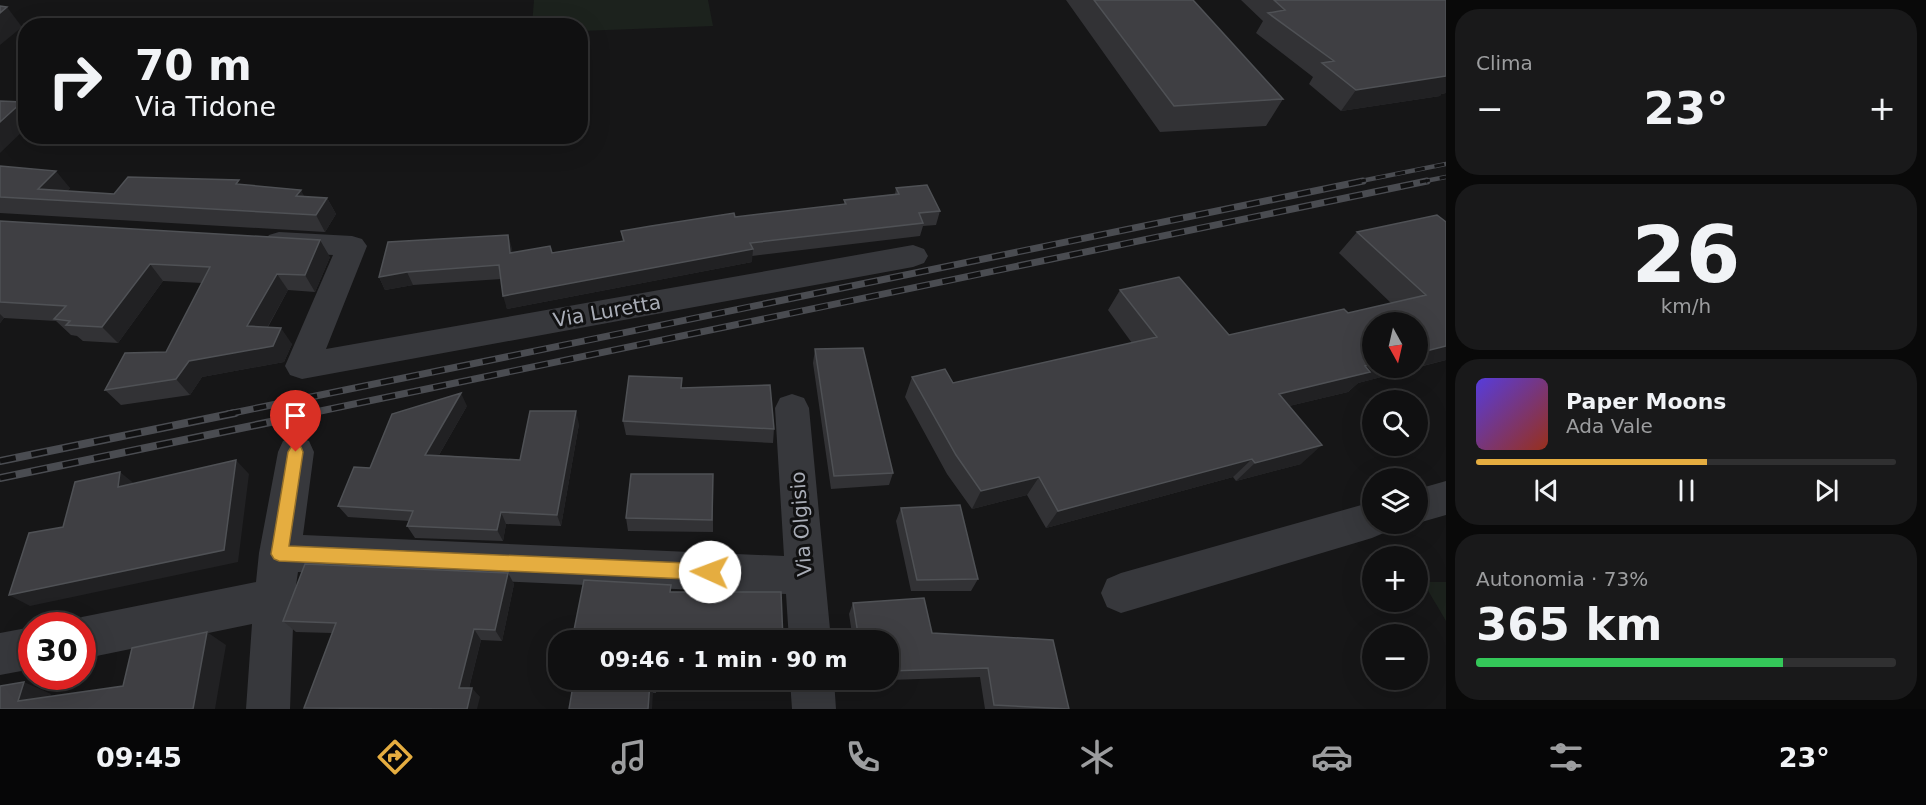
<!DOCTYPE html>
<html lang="it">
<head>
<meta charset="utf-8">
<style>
	:root { --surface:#101011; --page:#19191a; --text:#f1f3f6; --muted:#9c9d9f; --line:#303031; --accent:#e5ad40 }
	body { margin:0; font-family:"DejaVu Sans",sans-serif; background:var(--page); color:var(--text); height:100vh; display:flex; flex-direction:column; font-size:22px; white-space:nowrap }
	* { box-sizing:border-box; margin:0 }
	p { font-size:20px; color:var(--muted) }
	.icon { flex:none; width:33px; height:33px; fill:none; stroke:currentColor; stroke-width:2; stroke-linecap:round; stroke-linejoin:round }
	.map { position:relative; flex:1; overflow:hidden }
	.panel { display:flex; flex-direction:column; gap:9px; padding:9px; background:#090909; width:480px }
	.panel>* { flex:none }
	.guide { position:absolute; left:18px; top:18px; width:570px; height:126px; border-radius:24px; box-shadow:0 6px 24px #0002,0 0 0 2px var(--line); background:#101011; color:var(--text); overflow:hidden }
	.needle { width:39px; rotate:172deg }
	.fabs { position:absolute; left:1362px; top:312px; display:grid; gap:12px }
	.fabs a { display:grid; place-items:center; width:66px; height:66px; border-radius:50%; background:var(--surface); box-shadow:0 6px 24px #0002,0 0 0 2px var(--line); font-size:30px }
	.speed { position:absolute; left:18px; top:612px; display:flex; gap:12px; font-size:30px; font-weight:700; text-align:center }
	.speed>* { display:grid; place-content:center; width:78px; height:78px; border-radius:50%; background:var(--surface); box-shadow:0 6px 24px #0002,0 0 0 2px var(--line); line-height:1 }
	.speed .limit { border:9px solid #d22; background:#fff; color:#111 }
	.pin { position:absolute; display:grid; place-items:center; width:51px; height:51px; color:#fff; margin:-62px -26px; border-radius:50% 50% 50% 0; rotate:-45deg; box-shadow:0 0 6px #0007 }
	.pin .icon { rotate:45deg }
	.me { position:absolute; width:66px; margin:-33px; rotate:272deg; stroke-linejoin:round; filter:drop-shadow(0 0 4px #0008) }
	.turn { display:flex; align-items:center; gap:21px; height:126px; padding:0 18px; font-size:27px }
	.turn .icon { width:78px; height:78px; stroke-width:2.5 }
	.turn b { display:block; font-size:42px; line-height:51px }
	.big { font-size:45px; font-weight:800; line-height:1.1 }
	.panel .card { flex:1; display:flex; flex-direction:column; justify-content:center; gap:9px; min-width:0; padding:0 21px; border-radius:24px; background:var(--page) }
	.panel .dial { align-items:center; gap:0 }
	.dial b { font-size:78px; line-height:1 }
	.song { display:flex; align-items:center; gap:18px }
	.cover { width:72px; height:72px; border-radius:9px; background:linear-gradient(135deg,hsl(250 70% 55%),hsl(10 70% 35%)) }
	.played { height:6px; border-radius:3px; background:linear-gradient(90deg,var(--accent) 55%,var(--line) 55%) }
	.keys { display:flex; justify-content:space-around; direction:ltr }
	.heat { display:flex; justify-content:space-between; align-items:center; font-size:33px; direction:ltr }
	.charge { height:9px; border-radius:4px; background:linear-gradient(90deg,#34c759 73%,var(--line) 0) }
	.trip { position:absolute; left:548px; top:630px; width:351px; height:60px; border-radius:24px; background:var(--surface); box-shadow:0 6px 24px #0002,0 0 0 2px var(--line); font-weight:800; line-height:60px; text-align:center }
	.tab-bar { display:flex; height:96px; justify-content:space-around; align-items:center; background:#060607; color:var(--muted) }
	.tab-bar .icon { width:42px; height:42px }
	.tab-bar .on { color:var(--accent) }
	.tab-bar b { font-size:27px; color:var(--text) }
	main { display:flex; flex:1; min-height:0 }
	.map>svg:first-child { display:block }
	.green { fill:#1c221d }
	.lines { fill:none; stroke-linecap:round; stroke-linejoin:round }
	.minor { fill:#37383c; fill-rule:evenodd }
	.rail-far2-casing { stroke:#4a4c51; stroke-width:4.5 }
	.rail-far1-casing { stroke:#4a4c51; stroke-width:7 }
	.rail-casing { stroke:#4a4c51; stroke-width:8 }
	.rail-far2 { stroke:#111112; stroke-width:3; stroke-dasharray:10; stroke-linecap:butt }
	.rail-far1 { stroke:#111112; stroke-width:4.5; stroke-dasharray:13; stroke-linecap:butt }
	.rail { stroke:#111112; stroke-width:5; stroke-dasharray:16; stroke-linecap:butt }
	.wall { fill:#323235 }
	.shaded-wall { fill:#212123 }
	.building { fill:#3f3f43; stroke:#4f5155; stroke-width:1.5 }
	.route { fill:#e5ad40; stroke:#95702a; stroke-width:1.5 }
	.labels { text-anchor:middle; stroke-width:6; stroke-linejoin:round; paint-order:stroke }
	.street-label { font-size:20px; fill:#a9adb7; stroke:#111112 }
</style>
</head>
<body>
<main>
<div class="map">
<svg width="1446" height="709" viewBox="0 0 1446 709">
	<rect width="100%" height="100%" fill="#161617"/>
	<path class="green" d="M534,0H708L713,26L581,31L580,26L532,25Z
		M1423,582H1446V621Z"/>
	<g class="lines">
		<path class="minor" d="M279,232L352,236L362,239L367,246L326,349L913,245L924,249L928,256L924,263L913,267L302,379L290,375L285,366L333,255L279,252L269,249L264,242L269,235Z
			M792,394L804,398L809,408L831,640H789L786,594L298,572L294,599L290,709H246L252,624L82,659V626H66L82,617L256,582L259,553L278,452L283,441L296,436L309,441L314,452L303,535L784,556L775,408L780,398Z
			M1446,481V515L1418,523V489Z
			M1372,502V524H1390L1386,532L1372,538L1121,613L1107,607L1101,593L1107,579L1121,573Z
			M32,627V669L0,675V633Z
			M790,680H834L836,709H792Z"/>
		<g class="rail-far2-casing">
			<path id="rail-far2" d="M1356,182L1446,164
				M1420,182L1446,177"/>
		</g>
		<g class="rail-far1-casing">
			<path id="rail-far1" d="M228,414L1363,181
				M306,414L1427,181"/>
		</g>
		<g class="rail-casing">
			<path id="rail" d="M0,461L235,413
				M0,478L314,413"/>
		</g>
		<use href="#rail-far2" class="rail-far2"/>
		<use href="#rail-far1" class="rail-far1"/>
		<use href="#rail" class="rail"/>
	</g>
	<path class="wall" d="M1066,0H1193L1283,99L1266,126L1160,132Z
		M1241,0H1446V93L1441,94L1440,96L1341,111L1309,84L1313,77L1256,33L1263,21Z
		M0,166L70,188L67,191L114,194L242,185L305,197L327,198L336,214L325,232L0,213Z
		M896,188L940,211L936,225L923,226L920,236L752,256V262L507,309L501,279L413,285L385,290L379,277L508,235L512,252L552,253L623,241L621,231L844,205V200L895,194Z
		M0,221L330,257L315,292L288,290L268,327L292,344L284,362L202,377L190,395L121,405L105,390L166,352L202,283L163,281L118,343L83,341L77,336L71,335L56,321L4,318L0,323Z
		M1446,222V360L1358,383L1348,392L1289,406L1301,464L1236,481L1233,477L1046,528L1027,495L972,509L947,474L905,397L912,377L953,383L1132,343L1108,310L1120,290L1229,335L1348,313L1391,303L1339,253L1357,232Z
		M815,349L893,473L889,485L831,489L813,363Z
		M683,388L774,429L773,443L626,435L623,421Z
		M467,406L439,455L520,460L579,424L561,526L506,524L503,541L415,538L407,526L409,521L348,517L338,506L370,468Z
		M713,487V532L628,531L626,518Z
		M901,508L978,579L971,591H911L896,521Z
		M508,573L514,584L502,641L481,640L469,688L480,697L332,633L296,632L283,621Z
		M853,603L932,633L1069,709H985L980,677L859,681V680H888V640H853L849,614Z
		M565,680H783L782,684L656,689V693L571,690Z"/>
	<path class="shaded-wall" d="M7,7L22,27L0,45V13Z
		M1446,76V93L1441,94L1440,96L1341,111L1356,90Z
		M22,102L26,107V128L0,153V122Z
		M56,171L70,188L58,201L38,189Z
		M301,190L310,207L296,196Z
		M327,198L336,214L325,232L316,215Z
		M508,235L512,248L514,266L510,253Z
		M320,240L330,257L315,292L305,275Z
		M753,249L752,262L507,309L503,296Z
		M150,264L163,281L118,343L102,327Z
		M407,272L413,285L385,290L379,277Z
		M277,274L288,290L259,342L247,326Z
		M0,314L4,318L0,323Z
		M281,328L292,344L284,362L202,377L190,395L176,379L189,361Z
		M1446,346V360L1418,367V353Z
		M1372,364V368H1416L1358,383L1348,392L1260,413L1279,394Z
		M461,393L467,406L432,467L425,455Z
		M576,411L579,424L561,526L557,515Z
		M1322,445L1301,464L1236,481L1255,463Z
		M1252,459L1233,477L1046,528L1058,511Z
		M236,460L249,474L238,562L30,606L9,595Z
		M120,472L136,485L118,487Z
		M1039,477L1027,495L972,509L981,491Z
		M501,512L506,524L503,541L497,530Z
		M508,573L514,584L502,641L495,630Z
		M474,629L481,640L467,696L459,688Z
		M207,632L226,645L215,709H193Z
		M24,682L51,694L45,709L18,701Z
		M650,682L653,693L652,709H648Z
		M472,688L480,697L477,709H467Z"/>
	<path class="building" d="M1094,0H1193L1283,99L1174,106Z
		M1274,0H1446V76L1356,90L1322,63L1334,61L1268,13L1285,10Z
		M0,6L7,7L0,13Z
		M0,101L22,102L0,122Z
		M0,166L56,171L38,189L114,194L128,177L239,180L236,184L301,190L296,196L327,198L316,215L0,197Z
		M927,185L940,211L919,213L923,223L750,243L753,249L503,296L499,265L407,272L379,277L388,242L508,235L510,253L550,246L552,253L624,241L621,231L651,226L734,213L735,217L846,204L844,200L899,194L896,188Z
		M1437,215L1446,222V346L1418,353V322H1372V364L1365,366L1370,372L1279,394L1322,445L1255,463L1252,459L1058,511L1039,477L981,491L956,455L912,377L945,369L953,383L1157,337L1120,290L1179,277L1229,335L1344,309L1348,313L1426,295L1357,232Z
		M0,221L320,240L305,275L277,274L247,326L281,328L273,346L189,361L176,379L105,390L125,353L166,352L210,267L150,264L102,327L66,325L70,321L54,319L66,306L0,302Z
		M863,348L893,473L834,476L815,349Z
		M629,376L682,378L681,388L770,385L774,429L623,421Z
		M461,393L425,455L520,460L530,411H576L557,515L501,512L497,530L407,526L413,511L338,506L354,467L370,468L392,414Z
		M236,460L224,550L9,595L29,533L63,527L75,482L120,472L118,487Z
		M631,474H713L712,520L626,518Z
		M960,505L978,579L917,580L901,508Z
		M305,564L508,573L495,630L474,629L459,688H472L467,709L304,708L336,623L283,621Z
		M584,580L671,585L670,592H781L783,640H572Z
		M924,598L932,633L1053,640L1069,709L994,705L988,668L888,671V640H859L853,603Z
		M207,632L193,709H0V686L24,682L18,701L123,686L132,648Z
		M574,680H653V682H650L648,709H569Z"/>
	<path class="route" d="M296,445L301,447L303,452L289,546L710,564L716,566L718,572L716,578L710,580L279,561L274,559L271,554L288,452L291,447Z"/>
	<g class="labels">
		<g class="street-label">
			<text transform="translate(607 311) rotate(-10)" y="7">Via Luretta</text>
			<text transform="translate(801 524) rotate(-94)" y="7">Via Olgisio</text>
		</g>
	</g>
</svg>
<div class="fabs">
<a><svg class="needle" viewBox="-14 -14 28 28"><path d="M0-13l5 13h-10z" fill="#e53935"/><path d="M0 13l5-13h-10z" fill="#9c9d9f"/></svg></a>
<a><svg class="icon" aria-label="search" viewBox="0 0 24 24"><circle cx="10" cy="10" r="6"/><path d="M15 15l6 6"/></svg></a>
<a><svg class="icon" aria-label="layers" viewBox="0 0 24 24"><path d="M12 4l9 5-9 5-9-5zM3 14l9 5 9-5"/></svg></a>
<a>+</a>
<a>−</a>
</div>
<div class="speed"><div class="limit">30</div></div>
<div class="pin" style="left:296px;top:452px;background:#d93025"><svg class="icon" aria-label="arrive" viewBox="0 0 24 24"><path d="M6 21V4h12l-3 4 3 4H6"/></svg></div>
<svg class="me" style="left:710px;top:572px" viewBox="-20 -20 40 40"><circle r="19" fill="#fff"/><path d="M0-13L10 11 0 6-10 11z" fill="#e5ad40"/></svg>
<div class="trip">09:46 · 1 min · 90 m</div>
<div class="guide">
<div class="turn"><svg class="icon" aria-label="right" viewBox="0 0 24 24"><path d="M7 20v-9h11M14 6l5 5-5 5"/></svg><div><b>70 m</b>Via Tidone</div></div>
</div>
</div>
<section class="panel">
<div class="card"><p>Clima</p>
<div class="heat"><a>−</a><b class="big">23°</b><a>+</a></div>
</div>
<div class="card dial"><b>26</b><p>km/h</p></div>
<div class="card">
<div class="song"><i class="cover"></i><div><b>Paper Moons</b><p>Ada Vale</p></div></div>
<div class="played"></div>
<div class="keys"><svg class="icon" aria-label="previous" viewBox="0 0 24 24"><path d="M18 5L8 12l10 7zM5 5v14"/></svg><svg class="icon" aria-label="pause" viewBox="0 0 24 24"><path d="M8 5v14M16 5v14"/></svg><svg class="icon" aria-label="next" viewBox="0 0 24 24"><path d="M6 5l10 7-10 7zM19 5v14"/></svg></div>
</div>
<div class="card"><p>Autonomia · 73%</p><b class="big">365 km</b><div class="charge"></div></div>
</section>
</main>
<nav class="tab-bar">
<b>09:45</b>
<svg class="icon on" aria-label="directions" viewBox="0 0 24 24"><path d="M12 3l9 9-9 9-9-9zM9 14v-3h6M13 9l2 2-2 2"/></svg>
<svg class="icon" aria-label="music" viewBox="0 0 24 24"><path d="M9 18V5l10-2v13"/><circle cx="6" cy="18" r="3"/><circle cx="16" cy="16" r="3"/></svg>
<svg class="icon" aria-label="phone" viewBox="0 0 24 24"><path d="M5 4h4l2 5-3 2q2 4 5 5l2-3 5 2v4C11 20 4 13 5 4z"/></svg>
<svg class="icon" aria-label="climate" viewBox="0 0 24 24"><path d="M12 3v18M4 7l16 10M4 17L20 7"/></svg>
<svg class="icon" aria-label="car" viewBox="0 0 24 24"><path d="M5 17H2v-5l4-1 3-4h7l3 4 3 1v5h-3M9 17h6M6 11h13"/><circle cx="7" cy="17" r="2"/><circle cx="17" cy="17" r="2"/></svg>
<svg class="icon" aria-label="filters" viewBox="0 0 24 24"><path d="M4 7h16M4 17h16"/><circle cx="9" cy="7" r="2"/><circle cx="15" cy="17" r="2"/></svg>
<b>23°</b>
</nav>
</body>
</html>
